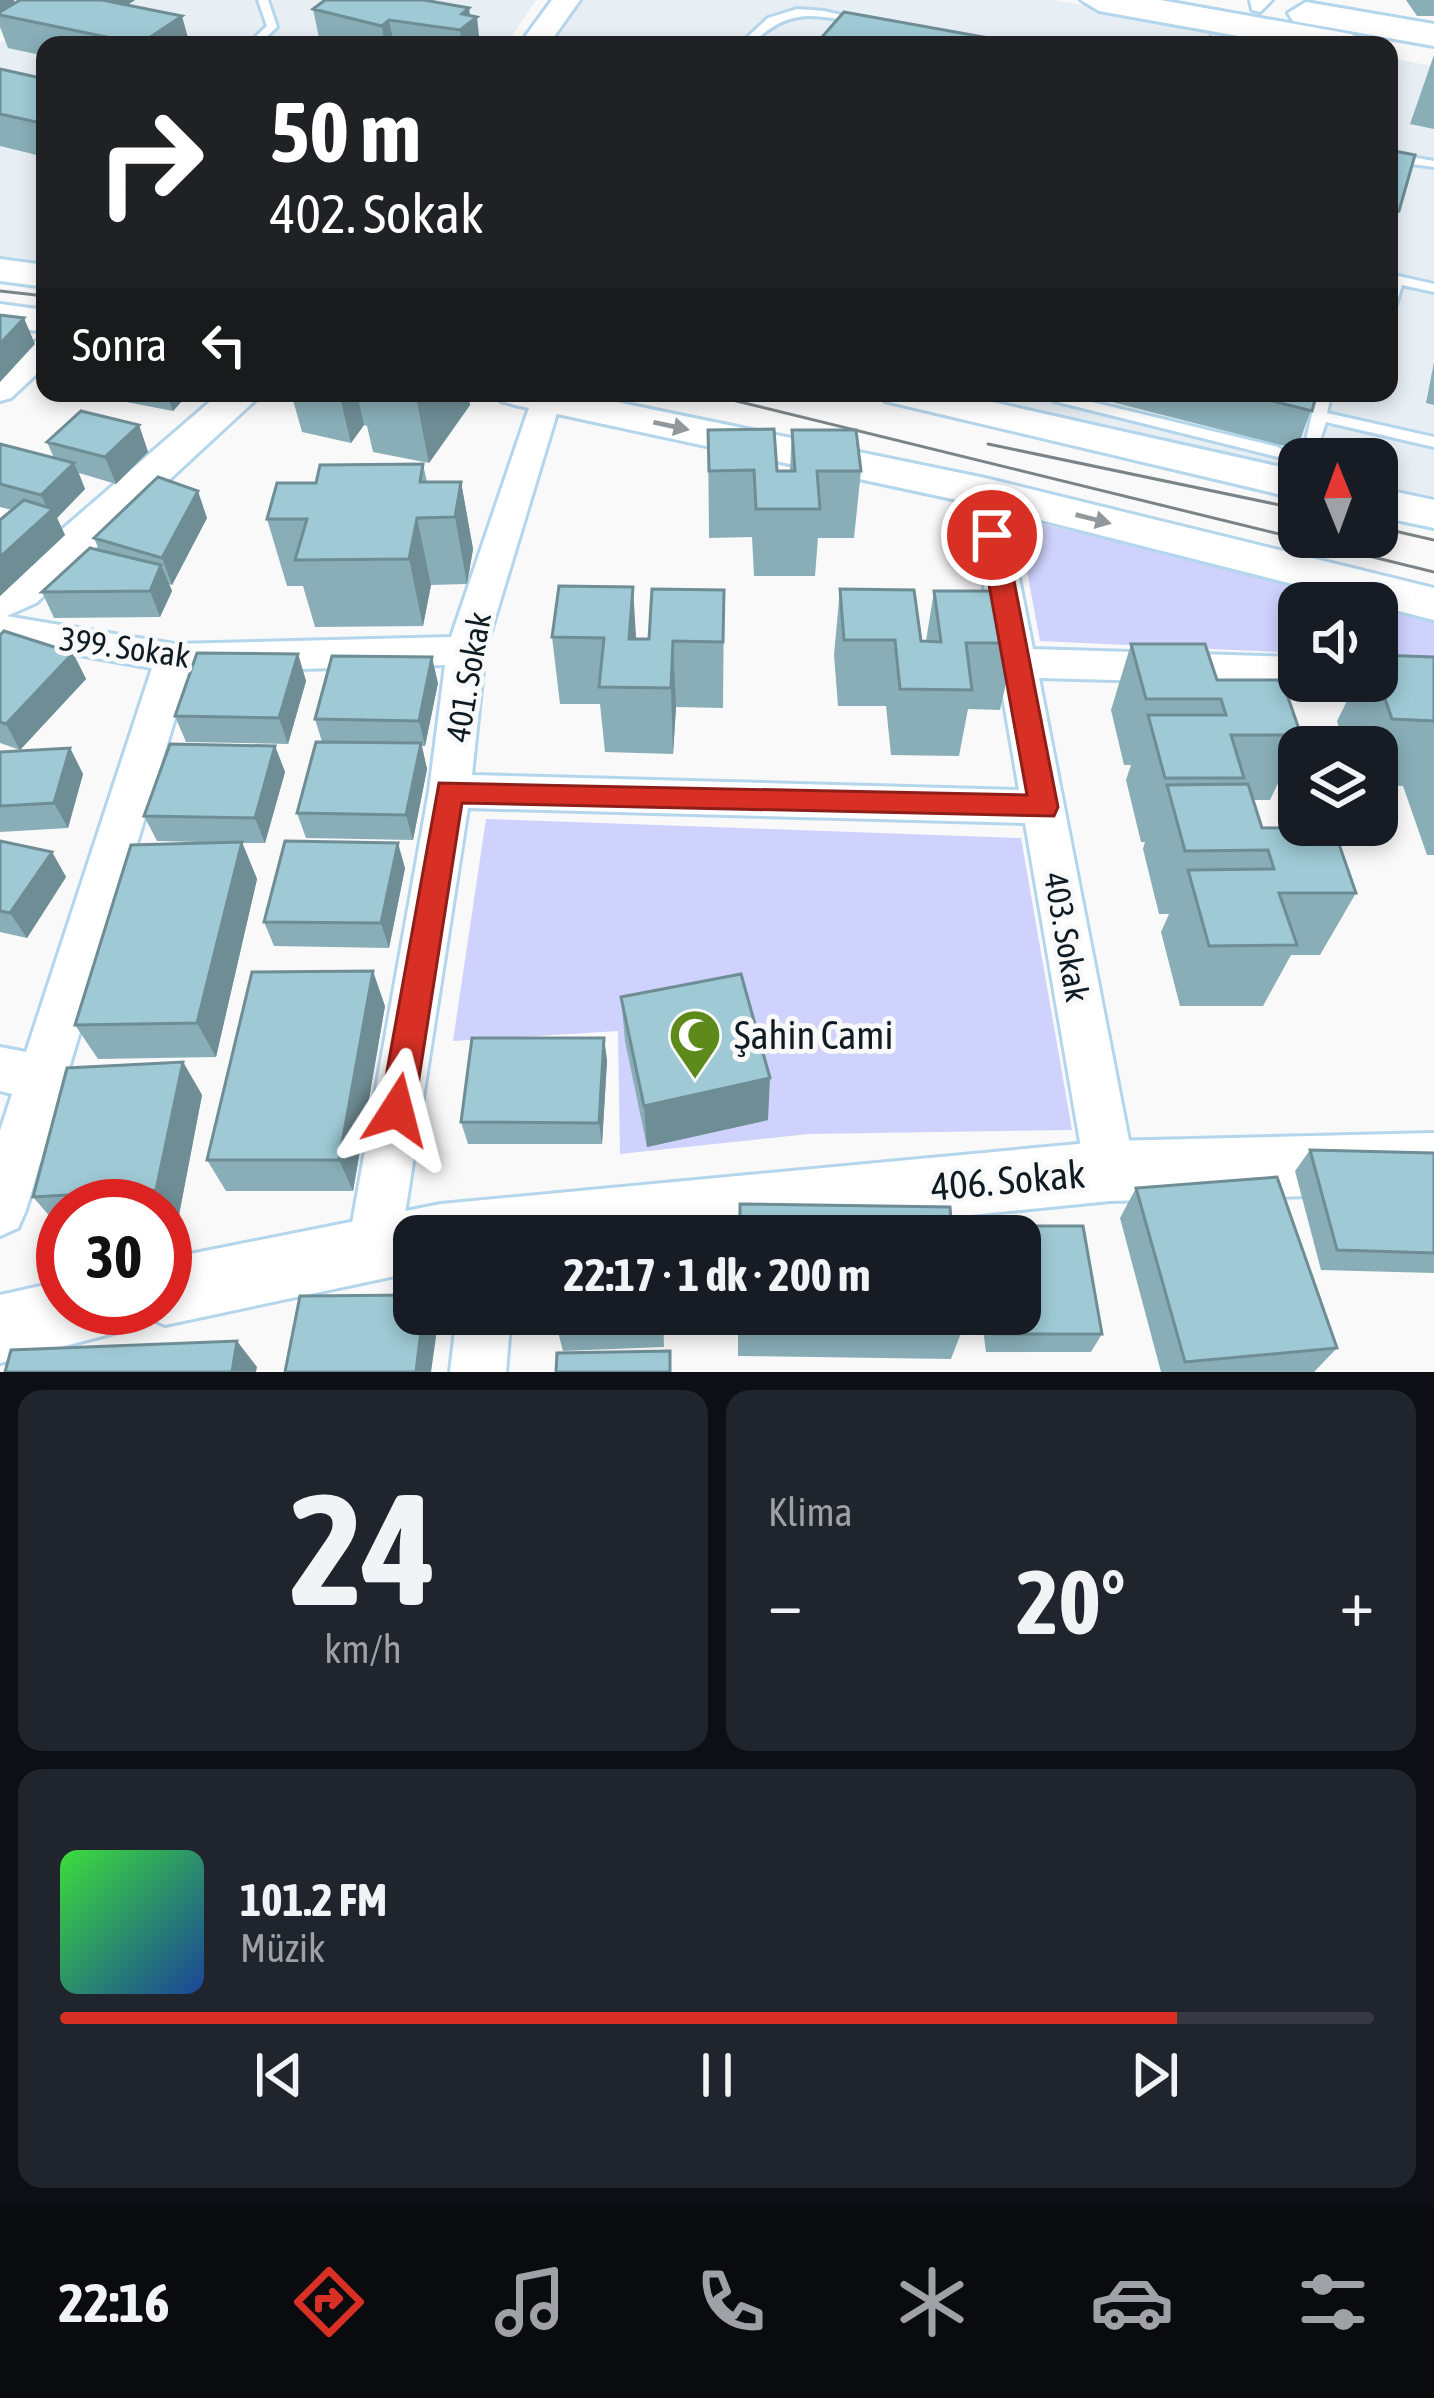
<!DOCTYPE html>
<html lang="tr">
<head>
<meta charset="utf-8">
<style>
	:root { --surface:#171b24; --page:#20242c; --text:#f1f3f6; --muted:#9ea1a6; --line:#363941; --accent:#d93025 }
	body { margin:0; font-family:"Asap Condensed",sans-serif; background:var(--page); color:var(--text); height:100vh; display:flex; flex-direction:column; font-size:45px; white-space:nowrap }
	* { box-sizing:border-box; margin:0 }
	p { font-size:39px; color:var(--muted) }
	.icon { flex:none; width:66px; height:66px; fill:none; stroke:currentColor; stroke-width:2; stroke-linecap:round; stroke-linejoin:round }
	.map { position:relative; height:1372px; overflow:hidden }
	.details { display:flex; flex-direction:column; gap:18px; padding:18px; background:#0d0f14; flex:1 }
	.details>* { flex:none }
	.hud { position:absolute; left:36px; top:36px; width:1362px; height:366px; border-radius:24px; box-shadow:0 6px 18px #0003; background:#202124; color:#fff; overflow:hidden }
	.needle { width:78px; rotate:359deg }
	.tools { position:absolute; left:1278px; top:438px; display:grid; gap:24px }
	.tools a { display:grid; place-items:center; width:120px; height:120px; border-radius:24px; background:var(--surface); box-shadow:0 6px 18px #0003; font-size:60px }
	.speed { position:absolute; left:36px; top:1179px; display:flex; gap:24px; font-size:60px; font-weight:700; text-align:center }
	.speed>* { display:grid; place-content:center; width:156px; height:156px; border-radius:50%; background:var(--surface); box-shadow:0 6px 18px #0003; line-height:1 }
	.speed .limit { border:18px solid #d22; background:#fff; color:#111 }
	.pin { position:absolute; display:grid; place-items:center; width:102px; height:102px; color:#fff; margin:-51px; border:6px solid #fff; border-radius:50%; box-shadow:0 3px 12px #0007 }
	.me { position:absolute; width:132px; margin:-66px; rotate:9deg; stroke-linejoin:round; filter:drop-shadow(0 0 9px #0008) }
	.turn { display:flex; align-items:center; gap:42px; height:252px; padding:0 36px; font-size:54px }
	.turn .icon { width:156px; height:156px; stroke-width:2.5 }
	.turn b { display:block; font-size:84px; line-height:102px }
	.then { display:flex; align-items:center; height:114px; padding:0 36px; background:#0003; gap:24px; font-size:45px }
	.big { font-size:90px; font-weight:700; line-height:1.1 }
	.details .tile { flex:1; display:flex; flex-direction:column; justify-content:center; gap:18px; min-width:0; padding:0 42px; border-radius:24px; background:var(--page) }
	.details .dial { align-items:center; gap:0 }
	.dial b { font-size:156px; line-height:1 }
	.song { display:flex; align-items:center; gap:36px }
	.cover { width:144px; height:144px; border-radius:18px; background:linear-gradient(135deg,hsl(120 70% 55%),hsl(220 70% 35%)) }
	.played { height:12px; border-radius:6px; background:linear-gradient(90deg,var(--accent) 85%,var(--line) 85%) }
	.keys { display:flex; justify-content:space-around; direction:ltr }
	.heat { display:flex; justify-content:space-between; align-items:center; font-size:66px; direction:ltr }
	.details .tiles { flex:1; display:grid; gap:18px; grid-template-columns:1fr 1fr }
	.tile:last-child { grid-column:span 2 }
	.trip { position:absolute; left:393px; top:1215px; width:648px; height:120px; border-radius:24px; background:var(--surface); box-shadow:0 6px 18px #0003; font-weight:700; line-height:120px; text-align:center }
	.menu { display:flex; height:192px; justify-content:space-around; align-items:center; background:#090b0e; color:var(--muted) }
	.menu .icon { width:84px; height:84px }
	.menu .current { color:var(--accent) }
	.menu b { font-size:54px; color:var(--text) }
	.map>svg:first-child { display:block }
	.built { fill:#e7eff5 }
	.green { fill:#ced2fc }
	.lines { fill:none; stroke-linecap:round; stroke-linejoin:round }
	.service-casing { stroke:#b4d6ec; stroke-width:6 }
	.minor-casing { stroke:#b4d6ec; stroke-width:6 }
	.tertiary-casing { stroke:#b4d6ec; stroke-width:6 }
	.trunk-casing { stroke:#b4d6ec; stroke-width:6 }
	.service { fill:#fff; fill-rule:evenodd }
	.minor { fill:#fff; fill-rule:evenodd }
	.tertiary { fill:#fff; fill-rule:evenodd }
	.trunk { fill:#fff; fill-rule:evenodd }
	.tram { stroke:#7c8387; stroke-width:3 }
	.wall { fill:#89aeb7 }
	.shaded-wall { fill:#6f8d95 }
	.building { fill:#9fcad5; stroke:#6f8d95; stroke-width:3 }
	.oneway { fill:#93989c }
	.route { fill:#d93025; stroke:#8d1f18; stroke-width:3 }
	.labels { text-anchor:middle; stroke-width:10; stroke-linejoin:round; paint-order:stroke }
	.street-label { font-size:33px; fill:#0e1b23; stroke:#f9f9f9 }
	.near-poi-label { font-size:39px; fill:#0e1b23; stroke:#f9f9f9; text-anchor:start }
	.near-street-label { font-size:39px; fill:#0e1b23; stroke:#f9f9f9 }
</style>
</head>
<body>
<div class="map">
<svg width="1434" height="1372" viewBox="0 0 1434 1372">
	<rect width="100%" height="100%" fill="#f9f9f9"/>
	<path class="built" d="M70,0H536L506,45H45V268L0,262V43Z
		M581,0H1055L1313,45H550Z
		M1389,58L1434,66V499L1377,486V459H1299V469L967,393H1389Z"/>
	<path class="green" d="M1017,518L1374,603H1299V653L1040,641Z
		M1377,604L1434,617V660L1377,657Z
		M486,819L1021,838L1072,1130L808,1134L620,1154L618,1031L453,1041Z"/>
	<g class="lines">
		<g class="service-casing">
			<path id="service" d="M258,0H268L277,27L258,45H247L267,26Z
				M797,9L824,11L867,21L862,24C812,14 790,7 750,45H739L768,18Z
				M1389,153L1434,161V167L1389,161Z
				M1389,274L1434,284V292L1402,285L1396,305L1389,309Z
				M1054,393H1068L1067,396L1278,447L1286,452L1278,457L1054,401Z
				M1306,393C1315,393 1324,391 1330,400L1327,413L1434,437V447L1326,422L1319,443H1309L1306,440L1315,401Z"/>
		</g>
		<g class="minor-casing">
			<path id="minor" d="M1250,0H1272L1260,12L1252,10Z
				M45,340V366L11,398L0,401V374L34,342Z
				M534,393H556L561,400L485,651L472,775L1019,790L968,492L985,481L1002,492L1033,649L1299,657V681H1313L1299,685L1039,678L1135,1171L1128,1188L1110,1196L1092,1188L1085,1171L1025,823L468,808L400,1246L393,1265L374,1272L355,1265L348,1246L429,791L445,665L189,672L26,1210L18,1228L0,1236V1131L12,1094L0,1091V1047L26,1052L152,668L0,641V615L174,644L451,637Z
				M457,1314H511L506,1372H450Z"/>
		</g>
		<g class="tertiary-casing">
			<path id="tertiary" d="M552,0H580L548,45H519Z
				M0,259L45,265V287L0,281Z
				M0,304L45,310V332L0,326Z
				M220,393H263L36,603L0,619V583Z
				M495,393H573L985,478L1434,588V620L985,506L515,405L501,401Z
				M879,393H952L1299,471V499L885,401Z
				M1377,488L1434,500V528L1377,516Z
				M1434,1133V1193L1110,1201L764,1236H414V1272L165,1325L142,1315L139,1308H165V1259L441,1204L1110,1141Z
				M63,1281V1308H127L118,1332L0,1363V1295Z"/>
		</g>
		<g class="trunk-casing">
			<path id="trunk" d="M1081,0H1160L1351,34L1370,45H1288L1099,11Z
				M1306,2L1434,24V46L1293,21L1288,13Z"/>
		</g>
		<use href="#service" class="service"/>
		<use href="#minor" class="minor"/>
		<use href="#tertiary" class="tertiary"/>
		<use href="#trunk" class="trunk"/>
		<path class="tram" d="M0,291L45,296
			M704,393L1434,572
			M988,444L1299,509
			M1377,527L1434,540"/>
	</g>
	<path class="wall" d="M0,0L15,3L20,0H135L127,5L190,45H45V56L8,48L0,27Z
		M1406,0H1434V16H1417Z
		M313,9L470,15L480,45H330L320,42Z
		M1434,55V129L1410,124Z
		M0,69L45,79V157L0,146Z
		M1389,150L1399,211L1389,238Z
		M1434,362V405L1426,403Z
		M80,393H189L173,411Z
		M291,393H468L470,405L429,463L373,452L367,426L364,425L351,443L302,432Z
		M1114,393H1317L1297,449L1112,402Z
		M139,425L148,452L116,484L79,473L85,489L57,518L65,535L0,596V520L12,510L0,507V444L54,458L47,442Z
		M708,430L777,471H790L792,430L861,471L854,538H818L815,576H754L752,537L709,538Z
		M423,464L427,482H461L473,549L467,584L431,585L423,626L315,627L303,586H287L267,519Z
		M207,518L172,585L169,584L172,591L160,617L54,618L42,592L99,550L94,538Z
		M840,589L921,641H926L934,591L1015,643L1000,710L968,709L959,756L891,755L886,706H838L834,655Z
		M724,590L723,708L676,707L673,754L605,752L600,704H560L552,637L649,639Z
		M0,635L73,653L86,679L20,750L0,743Z
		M1131,644L1217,680L1301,735L1270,800H1253L1262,828L1356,893L1320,955H1291L1263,1006H1180L1161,932L1169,914H1159L1143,849L1145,842H1141L1126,780L1131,765H1124L1111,710Z
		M298,654L306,681L288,744L186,742L175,716Z
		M1377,655L1434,657V855H1427L1403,786L1377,785V747H1345L1337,721L1357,681H1377Z
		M438,683L425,746H422L427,769L413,840L306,838L297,813L322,742L315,719Z
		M275,746L285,772L265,843H242L257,879L216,1057L98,1059L75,1025L238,843L157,841L144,816Z
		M70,748L83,774L68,828L0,832V752Z
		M0,841L52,852L66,877L27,938L0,932Z
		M405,868L389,948L274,946L264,922Z
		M621,997L768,1120L647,1147L625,1041Z
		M385,1006L353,1191H226L207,1160Z
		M604,1038L607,1061L602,1144H468L461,1122Z
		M183,1062L202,1095L178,1220L165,1221V1206H63V1227H59L33,1197Z
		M1310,1150L1434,1153V1273L1321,1270L1295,1171Z
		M1136,1188L1337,1348L1314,1372H1161L1120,1218Z
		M981,1226H1083L1102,1334L1091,1352H986L981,1314H1020V1236H977Z
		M663,1314L664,1347L563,1351L558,1332Z
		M738,1314L961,1333L951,1359L738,1356Z"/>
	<path class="shaded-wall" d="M0,0H14L17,10L0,15Z
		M95,0H135L102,22Z
		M469,8L471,21L477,17L480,45H462L460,30L462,14Z
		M182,16L190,45H140V44Z
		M389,20L394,45H385L382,26Z
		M24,318L35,344L0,382V344Z
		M167,393H189L173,411Z
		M339,393H357L364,425L351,443Z
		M419,393H468L470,405L429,463L416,397Z
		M139,425L148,452L116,484L105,457Z
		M74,463L85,489L57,518L65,535L0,596V557L49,512L41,495Z
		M461,482L473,549L467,584L455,517Z
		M198,491L207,518L172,585L162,558Z
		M417,518L431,585L423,626L409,559Z
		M161,565L172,591L160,617L150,591Z
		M633,587L637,653L629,639Z
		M673,641L676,707L673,754L671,688Z
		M73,653L86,679L20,750L6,724Z
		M298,654L306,681L288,744L279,718Z
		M432,657L438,683L425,746L419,721Z
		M421,743L427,769L413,840L406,815Z
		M275,746L285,772L265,843L255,818Z
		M70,748L83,774L68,828L54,803Z
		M242,842L257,879L216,1057L197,1023Z
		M398,843L405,868L389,948L381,923Z
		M52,852L66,877L27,938L10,913Z
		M373,971L385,1006L353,1191L339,1160Z
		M604,1038L607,1061L602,1144L599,1123Z
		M183,1062L202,1095L178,1220L156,1190Z
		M770,1078L768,1120L647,1147L644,1106Z
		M423,1314H434L438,1323L431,1372H416Z
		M237,1341L257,1367L256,1372H232Z"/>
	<path class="building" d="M20,0H102L182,16L140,44L0,15V12Z
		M325,0H424L469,8L462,14L477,17L460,30L389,20L382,26L313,9Z
		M844,12L1028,45H815Z
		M1210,37L1253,45H1206Z
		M0,69L45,79V124L0,114Z
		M1389,150L1415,155L1399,211L1389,208Z
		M0,315L24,318L0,344Z
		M396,393H419L416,397Z
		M1241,393H1317L1312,411Z
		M81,411L139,425L105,457L47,442Z
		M774,429L777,471H795L792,430H856L861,471H817L820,509H756L754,470L709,471L708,430Z
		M0,444L74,463L41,495L0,484Z
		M423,464L420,482H461L455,517L417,518L409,559L295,560L307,519H267L277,483H316L320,465Z
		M158,477L198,491L162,558L94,538Z
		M24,500L53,509L0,557V520Z
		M90,548L161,565L150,591L42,592Z
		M559,586L633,587L629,639H649L652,589L724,590L723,642L673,641L671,688L599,687L604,638L552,637Z
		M840,589L914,590L921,641L941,642L934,591H1006L1015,643H966L972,690L900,689L895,640H844Z
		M4,631L73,653L6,724L0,722V635Z
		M1131,644H1205L1217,680H1282L1301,735H1231L1244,778H1165L1148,715H1226L1221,699H1146Z
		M197,653L298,654L279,718L175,716Z
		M1377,655L1434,657V721L1392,719L1377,676Z
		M332,656L432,657L419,721L315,719Z
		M316,742L421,743L406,815L297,813Z
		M170,744L275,746L255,818L144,816Z
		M70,748L54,803L0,806V752Z
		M1248,784L1262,828L1333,827L1356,893H1279L1297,945L1209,946L1188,870L1274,869L1268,850L1185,851L1167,785Z
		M0,841L52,852L10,913L0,911Z
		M285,841L398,843L381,923L264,922Z
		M242,842L197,1023L75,1025L131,845Z
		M373,971L339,1160H207L252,972Z
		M741,974L770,1078L644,1106L621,997Z
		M472,1038H604L599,1123L461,1122Z
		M183,1062L156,1190L33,1197L67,1068Z
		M1310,1150L1434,1153V1253L1337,1250Z
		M1277,1177L1337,1348L1185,1362L1136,1188Z
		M740,1204L950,1207L952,1236H740Z
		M981,1226H1083L1102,1334H994L991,1314H1020V1236H982Z
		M414,1295V1314H423L416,1372H285L300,1296Z
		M559,1314H662V1328L558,1332Z
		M739,1314H960L961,1333L739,1329Z
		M237,1341L232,1372H5L11,1350Z
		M670,1351V1372H556L557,1353Z"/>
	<defs><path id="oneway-solid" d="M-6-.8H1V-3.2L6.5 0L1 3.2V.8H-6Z" transform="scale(3)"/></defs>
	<g class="oneway">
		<use href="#oneway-solid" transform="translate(671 426) rotate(12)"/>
		<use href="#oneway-solid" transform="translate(1093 519) rotate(14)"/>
	</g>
	<path class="route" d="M992,526L1005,535L1058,807L1054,816L462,803L414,1110L409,1121L397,1126L385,1121L380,1110L439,783L1027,795L980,535Z"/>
	<defs>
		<g id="mosque-pin" transform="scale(2.7)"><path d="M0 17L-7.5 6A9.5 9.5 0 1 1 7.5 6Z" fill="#5d8a1b" stroke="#f9f9f9"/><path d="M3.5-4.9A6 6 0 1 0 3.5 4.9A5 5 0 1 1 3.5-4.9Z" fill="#fff"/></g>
	</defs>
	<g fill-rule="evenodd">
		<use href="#mosque-pin" x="695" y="1035"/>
	</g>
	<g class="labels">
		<g class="street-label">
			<text transform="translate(125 647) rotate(8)" y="12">399. Sokak</text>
			<text transform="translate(468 677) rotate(-80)" y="12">401. Sokak</text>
			<text transform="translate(1067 937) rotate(80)" y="12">403. Sokak</text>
		</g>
		<g class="near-poi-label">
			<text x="734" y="1049">Şahin Cami</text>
		</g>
		<g class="near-street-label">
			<text transform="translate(1008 1180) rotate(-5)" y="14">406. Sokak</text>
		</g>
	</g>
</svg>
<div class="tools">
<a><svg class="needle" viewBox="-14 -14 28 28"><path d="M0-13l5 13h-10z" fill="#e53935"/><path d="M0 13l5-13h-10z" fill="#9ea1a6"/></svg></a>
<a><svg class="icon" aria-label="sound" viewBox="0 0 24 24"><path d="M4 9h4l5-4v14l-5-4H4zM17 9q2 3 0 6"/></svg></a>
<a><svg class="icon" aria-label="layers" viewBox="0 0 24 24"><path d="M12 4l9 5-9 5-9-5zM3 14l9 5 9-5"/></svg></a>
</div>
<div class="speed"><div class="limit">30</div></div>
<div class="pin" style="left:992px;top:535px;background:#d93025"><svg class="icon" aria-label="arrive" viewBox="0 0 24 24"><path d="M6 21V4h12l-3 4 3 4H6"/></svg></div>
<svg class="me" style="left:397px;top:1110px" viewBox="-20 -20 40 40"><path d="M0-17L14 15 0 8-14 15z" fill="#d93025" stroke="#fff" stroke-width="4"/></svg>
<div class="trip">22:17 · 1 dk · 200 m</div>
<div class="hud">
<div class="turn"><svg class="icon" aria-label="right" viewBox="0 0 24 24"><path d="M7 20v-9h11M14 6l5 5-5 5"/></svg><div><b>50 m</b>402. Sokak</div></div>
<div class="then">Sonra<svg class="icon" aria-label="left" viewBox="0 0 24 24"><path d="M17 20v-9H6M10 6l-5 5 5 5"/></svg></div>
</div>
</div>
<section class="details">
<div class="tiles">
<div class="tile dial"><b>24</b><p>km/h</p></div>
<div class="tile"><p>Klima</p>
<div class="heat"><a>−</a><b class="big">20°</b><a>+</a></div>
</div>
<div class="tile">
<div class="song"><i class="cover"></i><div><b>101.2 FM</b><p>Müzik</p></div></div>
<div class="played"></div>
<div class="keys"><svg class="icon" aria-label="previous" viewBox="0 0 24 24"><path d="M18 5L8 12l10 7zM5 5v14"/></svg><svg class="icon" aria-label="pause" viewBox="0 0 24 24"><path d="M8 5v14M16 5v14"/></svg><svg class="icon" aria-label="next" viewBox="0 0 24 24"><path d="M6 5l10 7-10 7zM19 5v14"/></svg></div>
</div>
</div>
</section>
<nav class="menu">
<b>22:16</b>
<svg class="icon current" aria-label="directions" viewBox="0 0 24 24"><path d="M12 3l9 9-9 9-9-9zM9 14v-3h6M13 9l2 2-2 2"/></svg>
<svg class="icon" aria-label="music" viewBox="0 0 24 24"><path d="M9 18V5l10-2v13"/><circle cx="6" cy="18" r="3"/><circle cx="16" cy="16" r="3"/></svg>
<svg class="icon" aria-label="phone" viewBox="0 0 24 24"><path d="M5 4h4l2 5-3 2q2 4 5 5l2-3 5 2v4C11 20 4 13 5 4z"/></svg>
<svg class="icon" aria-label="climate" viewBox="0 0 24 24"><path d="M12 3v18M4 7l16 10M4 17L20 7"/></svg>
<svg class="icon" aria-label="car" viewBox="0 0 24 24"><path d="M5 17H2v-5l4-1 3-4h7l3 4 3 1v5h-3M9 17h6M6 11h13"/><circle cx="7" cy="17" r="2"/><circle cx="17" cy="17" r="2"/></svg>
<svg class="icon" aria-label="filters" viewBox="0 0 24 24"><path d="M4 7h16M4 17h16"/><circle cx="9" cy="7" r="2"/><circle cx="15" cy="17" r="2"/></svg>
</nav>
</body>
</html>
